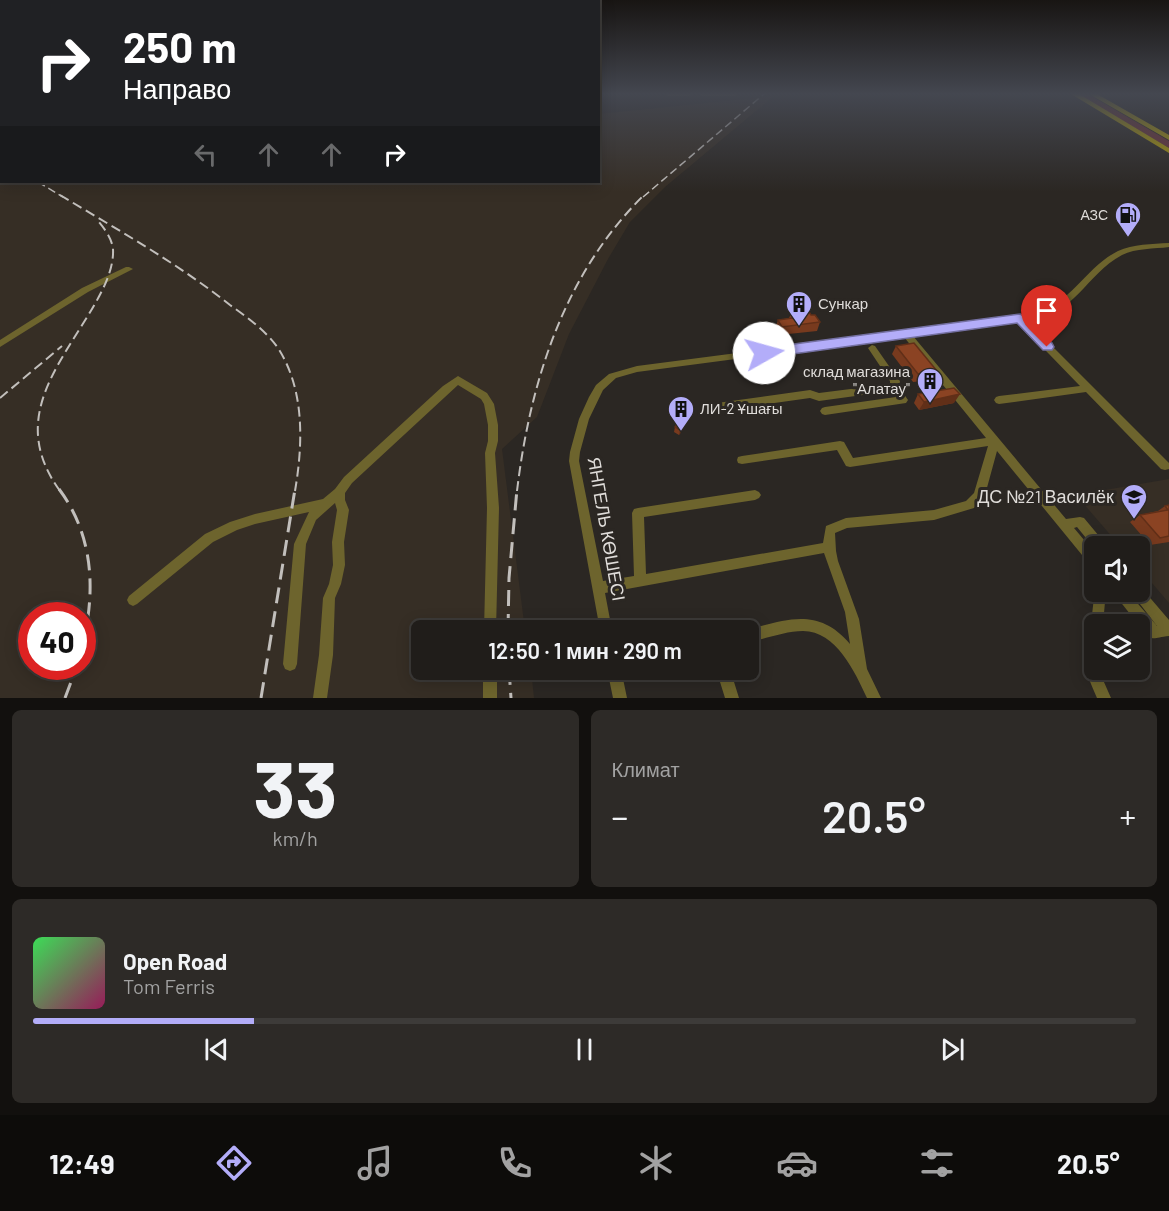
<!DOCTYPE html>
<html lang="ru">
<head>
<meta charset="utf-8">
<style>
	:root { --surface:#201d1a; --page:#2d2a27; --text:#f1f3f6; --muted:#a2a2a2; --line:#3d3b39; --accent:#b3adf9 }
	body { margin:0; font-family:Barlow,sans-serif; background:var(--page); color:var(--text); height:100vh; display:flex; flex-direction:column; font-size:22px; white-space:nowrap }
	* { box-sizing:border-box; margin:0 }
	p { font-size:20px; color:var(--muted) }
	.icon { flex:none; width:33px; height:33px; fill:none; stroke:currentColor; stroke-width:2; stroke-linecap:round; stroke-linejoin:round }
	.map { position:relative; height:698px; overflow:hidden }
	.sheet { display:flex; flex-direction:column; gap:12px; padding:12px; background:#12100e; flex:1 }
	.sheet>* { flex:none }
	.banner { position:absolute; left:0px; top:0px; width:600px; height:183px; box-shadow:0 3px 15px #0003,0 0 0 2px var(--line); background:#202124; color:#fff; overflow:hidden }
	.buttons { position:absolute; left:1084px; top:536px; display:grid; gap:12px }
	.buttons a { display:grid; place-items:center; width:66px; height:66px; border-radius:9px; background:var(--surface); box-shadow:0 3px 15px #0003,0 0 0 2px var(--line); font-size:30px }
	.speed { position:absolute; left:18px; top:602px; display:flex; gap:12px; font-size:30px; font-weight:700; text-align:center }
	.speed>* { display:grid; place-content:center; width:78px; height:78px; border-radius:50%; background:var(--surface); box-shadow:0 3px 15px #0003,0 0 0 2px var(--line); line-height:1 }
	.speed .limit { border:9px solid #d22; background:#fff; color:#111 }
	.pin { position:absolute; display:grid; place-items:center; width:51px; height:51px; color:#fff; margin:-62px -26px; border-radius:50% 50% 50% 0; rotate:-45deg; box-shadow:0 0 6px #0007 }
	.pin .icon { rotate:45deg }
	.me { position:absolute; width:66px; margin:-33px; rotate:83deg; stroke-linejoin:round; filter:drop-shadow(0 0 4px #0008) }
	.turn { display:flex; align-items:center; gap:21px; height:126px; padding:0 24px; font-size:27px }
	.turn .icon { width:78px; height:78px; stroke-width:2.5 }
	.turn b { display:block; font-size:42px; line-height:51px }
	.lanes { display:flex; align-items:center; height:57px; padding:0 24px; background:#0003; justify-content:center; gap:30px; direction:ltr }
	.lanes .off { opacity:.35 }
	.big { font-size:45px; font-weight:600; line-height:1.1 }
	.sheet .card { flex:1; display:flex; flex-direction:column; justify-content:center; gap:9px; min-width:0; padding:0 21px; border-radius:9px; background:var(--page) }
	.sheet .dial { align-items:center; gap:0 }
	.dial b { font-size:78px; line-height:1 }
	.song { display:flex; align-items:center; gap:18px }
	.cover { width:72px; height:72px; border-radius:9px; background:linear-gradient(135deg,hsl(130 70% 55%),hsl(330 70% 35%)) }
	.played { height:6px; border-radius:3px; background:linear-gradient(90deg,var(--accent) 20%,var(--line) 20%) }
	.keys { display:flex; justify-content:space-around; direction:ltr }
	.heat { display:flex; justify-content:space-between; align-items:center; font-size:33px; direction:ltr }
	.sheet .tiles { flex:1; display:grid; gap:12px; grid-template-columns:1fr 1fr }
	.card:last-child { grid-column:span 2 }
	.trip { position:absolute; left:411px; top:620px; width:348px; height:60px; border-radius:9px; background:var(--surface); box-shadow:0 3px 15px #0003,0 0 0 2px var(--line); font-weight:600; line-height:60px; text-align:center }
	.dock { display:flex; height:96px; justify-content:space-around; align-items:center; background:#0d0c0a; color:var(--muted) }
	.dock .icon { width:42px; height:42px }
	.dock .on { color:var(--accent) }
	.dock b { font-size:27px; color:var(--text) }
	.map>svg:first-child { display:block }
	.built { fill:#362e25; fill-rule:evenodd }
	.green { fill:#703139 }
	.lines { fill:none; stroke-linecap:round; stroke-linejoin:round }
	.minor { fill:#6d642d; fill-rule:evenodd }
	.major { fill:#b29e09; fill-rule:evenodd }
	.rail-far2 { stroke:#c2bfbc; stroke-width:1.5; stroke-dasharray:8 4; stroke-linecap:butt }
	.rail-far1 { stroke:#c2bfbc; stroke-width:2; stroke-dasharray:10 5; stroke-linecap:butt }
	.rail { stroke:#c2bfbc; stroke-width:3; stroke-dasharray:16 8; stroke-linecap:butt }
	.wall { fill:#783a1e }
	.shaded-wall { fill:#612f18 }
	.building { fill:#8b4323; stroke:#612f18; stroke-width:1.5 }
	.route { fill:#b3adf9; stroke:#7470a2; stroke-width:1.5 }
	.labels { text-anchor:middle; stroke-width:6; stroke-linejoin:round; paint-order:stroke }
	.far-poi-label { font-size:14px; fill:#dfdcd9; stroke:#2b2723; text-anchor:end }
	.poi-label { font-size:15px; fill:#dfdcd9; stroke:#2b2723; text-anchor:start }
	.near-poi-label { font-size:18px; fill:#dfdcd9; stroke:#2b2723; text-anchor:end }
	.near-street-label { font-size:18px; fill:#dfdcd9; stroke:#2b2723 }
</style>
</head>
<body>
<div class="map">
<svg width="1169" height="698" viewBox="0 0 1169 698">
	<rect width="100%" height="100%" fill="#2b2723"/>
	<path class="built" d="M774,96L665,187L630,222L608,259L569,334L537,417L502,449L525,630H422V669H531L534,698H0V131L2,182H598L599,114ZM32,615H82V666H32Z
		M1169,479V603L1140,569V546H1120L1076,495Z"/>
	<path class="green" d="M1077,94H1088L1169,141V148Z"/>
	<g class="lines">
		<path class="minor" d="M665,94H693L690,96H668Z
			M699,94H738L735,96H702Z
			M2,117V121L0,122V118Z
			M1169,243V247C1154,249 1136,248 1122,255C1085,275 1076,315 1027,321L1169,463V469L1165,470L1161,469L1086,392L999,404L996,403L994,400L996,397L999,396L1080,386L1018,322L913,336L1066,519L1080,517L1084,518L1104,542L1106,546H1095V549L1077,527L1074,528L1095,553V568L1091,566L997,451L985,495L974,508L934,520L847,528L835,533L836,551L838,561L859,619L867,669L881,698H867C855,672 836,631 803,631C785,631 766,639 748,642V630H747C787,619 819,607 850,644L845,612L824,553L605,593L612,630H600L569,461L570,452L579,419L589,397L596,385L609,374L637,366L1036,314C1073,301 1086,267 1118,251C1133,244 1152,244 1169,243ZM904,337L986,438L853,458L844,442L840,441L742,456L738,457L737,460L738,463L742,464L837,450L846,466L850,467L988,446L974,493L966,501L934,510L846,518L826,526L823,543L646,574L644,517L755,500L759,498L761,495L759,492L755,490L638,508L634,509L632,513L634,576L603,581L579,461L580,452L589,419L603,390L616,378L637,372Z
			M126,267H129L133,269L88,292L0,347V340L82,288Z
			M872,345L875,346L898,379L900,381L899,387L908,400L906,403L825,415L822,414L820,411L822,408L825,407L896,397L892,391L819,401L810,398L717,411L714,410L712,407L714,404L717,403L810,390L819,393L890,384V381L868,348Z
			M458,376L487,393L494,404L498,425V441L495,453L499,508L496,630H484L487,508L485,453L488,441V425L484,404L481,399L458,385L352,483L345,493V500L349,510L344,542L345,565L341,584L335,598L333,655L327,698H313L319,655L323,598L329,584L333,565L332,542L337,510L335,503L316,520L306,544L297,664L295,669L290,671L285,669L283,664L294,544L309,512L255,524L237,530L213,542L137,604L133,606L129,604L127,600L129,596L205,534L230,522L255,514L323,499L335,489L344,477L443,386Z
			M1140,586L1169,620V636C1150,638 1154,643 1140,626V624H1138L1115,595L1113,591H1127L1157,626L1133,595L1131,591H1140Z
			M1095,588V591H1106L1103,624H1095V630L1092,629L1091,624Z
			M1095,645V669H1100V673L1111,698H1097C1089,679 1082,668 1090,647Z
			M483,669H497V698H483Z
			M607,669H621L627,698H613Z
			M716,669H730L739,698H725Z"/>
		<path class="major" d="M1071,94H1079L1169,148V153Z
			M1089,94H1097L1169,135V140Z"/>
		<path class="rail-far2" d="M38,182L63,197
			M643,197L764,94"/>
		<path class="rail-far1" d="M60,195C118,230 177,263 230,305C247,317 266,331 278,348C305,390 303,444 295,491
			M0,398L62,346
			M60,491C7,418 61,364 96,302C105,286 114,267 113,249C112,239 105,229 98,221
			M517,491C530,382 564,274 644,195"/>
		<path class="rail" d="M59,489C94,536 96,592 82,647
			M508,630L509,578L517,489
			M509,669L511,698
			M65,698L77,666
			M261,698L295,489"/>
	</g>
	<path class="wall" d="M791,314L811,315L820,322L817,331L779,335L775,328L778,320L789,318Z
		M896,346L937,371L932,380L913,382L892,354Z
		M918,394L954,403L919,410L914,403Z
		M685,423L684,428L679,435L674,432L675,427Z
		M1169,505V542L1150,545L1130,522L1140,515L1158,511L1165,506Z"/>
	<path class="shaded-wall" d="M960,394L954,403L919,410L924,402Z
		M685,423L684,428L679,435L680,430Z"/>
	<path class="building" d="M809,312L811,315H815L820,322L782,327L778,320L793,318L791,314Z
		M914,343L937,371L918,374L896,346Z
		M954,388L960,394L924,402L918,394Z
		M679,421L685,423L680,430L675,427Z
		M1169,505V536L1160,538L1140,515L1168,510L1165,506Z"/>
	<linearGradient id="sky" x2="0" y2="1"><stop stop-color="#181513"/><stop offset="0.49" stop-color="#444750"/><stop offset="1" stop-color="#444750" stop-opacity="0"/></linearGradient>
	<rect width="1169" height="192" fill="url(#sky)"/>
	<path class="route" d="M1020,314L1024,316L1052,343L1054,347L1052,350H1043L1017,323L764,358L757,353L764,348Z"/>
	<defs>
		<g id="fuel-pin" transform="scale(1.35)"><path d="M0 17L-7.5 6A9.5 9.5 0 1 1 7.5 6Z" fill="#b3adf9" stroke="#2b2723"/><path d="M-5.5-6h7V0h2V4h1.3V-2.5L3-4.5l.8-.8L6-3V5H2.5V1h-1V6h-7ZM-4.2-4.7v3.2H.2V-4.7Z" fill="#111"/></g>
		<g id="building-pin" transform="scale(1.35)"><path d="M0 17L-7.5 6A9.5 9.5 0 1 1 7.5 6Z" fill="#b3adf9" stroke="#2b2723"/><path d="M-4-6H4V6H1V3H-1V6H-4ZM-2.5-4.3h1.7v1.8h-1.7ZM.8-4.3h1.7v1.8H.8ZM-2.5-1h1.7V.8h-1.7ZM.8-1h1.7V.8H.8Z" fill="#111"/></g>
		<g id="school-pin" transform="scale(1.35)"><path d="M0 17L-7.5 6A9.5 9.5 0 1 1 7.5 6Z" fill="#b3adf9" stroke="#2b2723"/><path d="M0-5L7-2L0 1L-7-2ZM-4 1L0 2.5L4 1V4Q0 6-4 4Z" fill="#111"/></g>
	</defs>
	<g fill-rule="evenodd">
		<use href="#fuel-pin" x="1128" y="215"/>
		<use href="#building-pin" x="799" y="304"/>
		<use href="#building-pin" x="930" y="381"/>
		<use href="#building-pin" x="681" y="409"/>
		<use href="#school-pin" x="1134" y="497"/>
	</g>
	<g class="labels">
		<g class="far-poi-label">
			<text x="1108" y="220">АЗС</text>
		</g>
		<g class="poi-label">
			<text x="818" y="309">Сункар</text>
			<text x="910" y="377" text-anchor="end">склад магазина<tspan x="910" dy="17">"Алатау"</tspan></text>
			<text x="700" y="414">ЛИ-2 Ұшағы</text>
		</g>
		<g class="near-poi-label">
			<text x="1114" y="503">ДС №21 Василёк</text>
		</g>
		<g class="near-street-label">
			<text transform="translate(606 529) rotate(80)" y="6">ЯНГЕЛЬ КӨШЕСІ</text>
		</g>
	</g>
</svg>
<div class="buttons">
<a><svg class="icon" aria-label="sound" viewBox="0 0 24 24"><path d="M4 9h4l5-4v14l-5-4H4zM17 9q2 3 0 6"/></svg></a>
<a><svg class="icon" aria-label="layers" viewBox="0 0 24 24"><path d="M12 4l9 5-9 5-9-5zM3 14l9 5 9-5"/></svg></a>
</div>
<div class="speed"><div class="limit">40</div></div>
<div class="pin" style="left:1047px;top:347px;background:#d93025"><svg class="icon" aria-label="arrive" viewBox="0 0 24 24"><path d="M6 21V4h12l-3 4 3 4H6"/></svg></div>
<svg class="me" style="left:764px;top:353px" viewBox="-20 -20 40 40"><circle r="19" fill="#fff"/><path d="M0-13L10 11 0 6-10 11z" fill="#b3adf9"/></svg>
<div class="trip">12:50 · 1 мин · 290 m</div>
<div class="banner">
<div class="turn"><svg class="icon" aria-label="right" viewBox="0 0 24 24"><path d="M7 20v-9h11M14 6l5 5-5 5"/></svg><div><b>250 m</b>Направо</div></div>
<div class="lanes"><svg class="icon off" aria-label="left" viewBox="0 0 24 24"><path d="M17 20v-9H6M10 6l-5 5 5 5"/></svg><svg class="icon off" aria-label="ahead" viewBox="0 0 24 24"><path d="M12 20V5M6 11l6-6 6 6"/></svg><svg class="icon off" aria-label="ahead" viewBox="0 0 24 24"><path d="M12 20V5M6 11l6-6 6 6"/></svg><svg class="icon" aria-label="right" viewBox="0 0 24 24"><path d="M7 20v-9h11M14 6l5 5-5 5"/></svg></div>
</div>
</div>
<section class="sheet">
<div class="tiles">
<div class="card dial"><b>33</b><p>km/h</p></div>
<div class="card"><p>Климат</p>
<div class="heat"><a>−</a><b class="big">20.5°</b><a>+</a></div>
</div>
<div class="card">
<div class="song"><i class="cover"></i><div><b>Open Road</b><p>Tom Ferris</p></div></div>
<div class="played"></div>
<div class="keys"><svg class="icon" aria-label="previous" viewBox="0 0 24 24"><path d="M18 5L8 12l10 7zM5 5v14"/></svg><svg class="icon" aria-label="pause" viewBox="0 0 24 24"><path d="M8 5v14M16 5v14"/></svg><svg class="icon" aria-label="next" viewBox="0 0 24 24"><path d="M6 5l10 7-10 7zM19 5v14"/></svg></div>
</div>
</div>
</section>
<nav class="dock">
<b>12:49</b>
<svg class="icon on" aria-label="directions" viewBox="0 0 24 24"><path d="M12 3l9 9-9 9-9-9zM9 14v-3h6M13 9l2 2-2 2"/></svg>
<svg class="icon" aria-label="music" viewBox="0 0 24 24"><path d="M9 18V5l10-2v13"/><circle cx="6" cy="18" r="3"/><circle cx="16" cy="16" r="3"/></svg>
<svg class="icon" aria-label="phone" viewBox="0 0 24 24"><path d="M5 4h4l2 5-3 2q2 4 5 5l2-3 5 2v4C11 20 4 13 5 4z"/></svg>
<svg class="icon" aria-label="climate" viewBox="0 0 24 24"><path d="M12 3v18M4 7l16 10M4 17L20 7"/></svg>
<svg class="icon" aria-label="car" viewBox="0 0 24 24"><path d="M5 17H2v-5l4-1 3-4h7l3 4 3 1v5h-3M9 17h6M6 11h13"/><circle cx="7" cy="17" r="2"/><circle cx="17" cy="17" r="2"/></svg>
<svg class="icon" aria-label="filters" viewBox="0 0 24 24"><path d="M4 7h16M4 17h16"/><circle cx="9" cy="7" r="2"/><circle cx="15" cy="17" r="2"/></svg>
<b>20.5°</b>
</nav>
</body>
</html>
